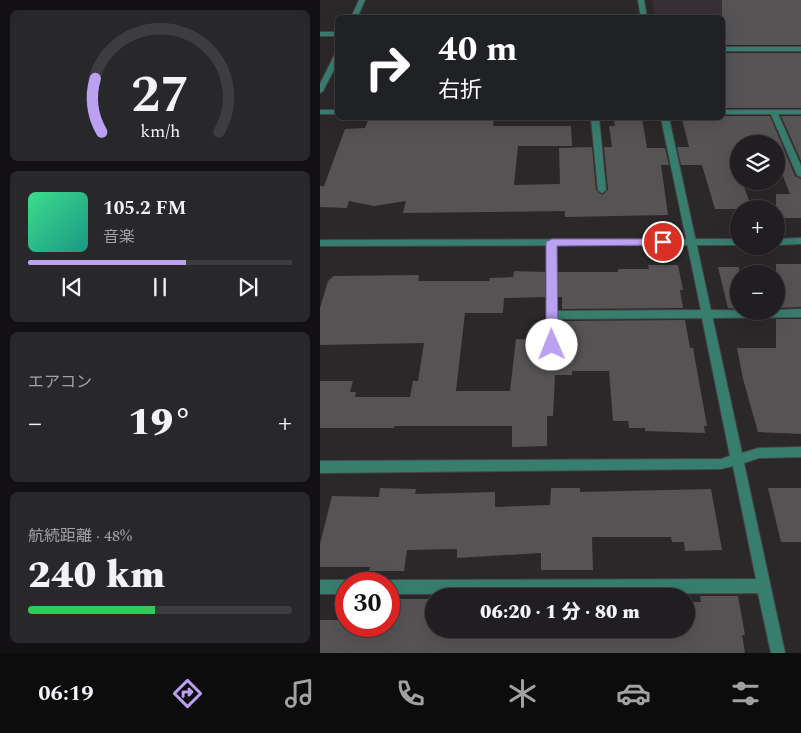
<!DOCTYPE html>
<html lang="ja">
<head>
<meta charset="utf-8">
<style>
	:root { --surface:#201e20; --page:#282729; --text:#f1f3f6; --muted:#a2a2a5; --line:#3d3c3e; --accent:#bca0f2 }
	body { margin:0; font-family:Spectral,"Noto Sans JP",serif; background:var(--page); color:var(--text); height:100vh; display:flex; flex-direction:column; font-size:19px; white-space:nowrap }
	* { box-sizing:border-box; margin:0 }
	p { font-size:16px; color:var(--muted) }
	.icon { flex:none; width:28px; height:28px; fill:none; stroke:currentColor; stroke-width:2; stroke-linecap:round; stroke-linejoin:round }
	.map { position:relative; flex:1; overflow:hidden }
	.side { display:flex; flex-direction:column; gap:10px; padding:10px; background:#121012; width:320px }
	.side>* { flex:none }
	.guide { position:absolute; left:15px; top:15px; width:390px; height:105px; border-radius:8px; box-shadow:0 5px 20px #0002,0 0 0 1px var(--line); background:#202124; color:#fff; overflow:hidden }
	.buttons { position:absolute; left:410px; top:135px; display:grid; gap:10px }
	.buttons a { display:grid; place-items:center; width:55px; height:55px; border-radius:50%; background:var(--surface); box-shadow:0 5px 20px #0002,0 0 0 1px var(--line); font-size:25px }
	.speed { position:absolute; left:15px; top:572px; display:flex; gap:10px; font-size:25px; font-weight:700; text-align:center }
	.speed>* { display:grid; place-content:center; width:65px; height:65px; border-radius:50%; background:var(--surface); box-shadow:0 5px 20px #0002,0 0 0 1px var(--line); line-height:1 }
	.speed .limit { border:8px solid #d22; background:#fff; color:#111 }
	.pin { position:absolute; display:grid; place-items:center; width:42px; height:42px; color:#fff; margin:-21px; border:2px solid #fff; border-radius:50%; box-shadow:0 1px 5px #0007 }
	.me { position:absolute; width:55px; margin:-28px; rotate:359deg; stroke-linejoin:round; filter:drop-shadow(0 0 4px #0008) }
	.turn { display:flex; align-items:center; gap:18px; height:105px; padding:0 20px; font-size:22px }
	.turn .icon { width:65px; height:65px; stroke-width:2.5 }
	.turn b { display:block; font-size:35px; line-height:42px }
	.big { font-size:38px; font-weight:800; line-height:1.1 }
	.side .tile { flex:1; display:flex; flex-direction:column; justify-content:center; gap:8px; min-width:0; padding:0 18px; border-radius:8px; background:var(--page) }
	.side .dial { align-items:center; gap:0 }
	.dial svg { height:130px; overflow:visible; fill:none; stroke:var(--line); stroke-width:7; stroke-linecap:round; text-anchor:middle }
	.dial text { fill:var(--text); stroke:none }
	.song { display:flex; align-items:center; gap:15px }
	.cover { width:60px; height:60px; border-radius:8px; background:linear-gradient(135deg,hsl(150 70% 55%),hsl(170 70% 35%)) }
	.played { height:5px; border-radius:2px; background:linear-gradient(90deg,var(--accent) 60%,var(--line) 60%) }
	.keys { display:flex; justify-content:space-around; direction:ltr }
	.heat { display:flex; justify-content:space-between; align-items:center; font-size:28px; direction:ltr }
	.charge { height:8px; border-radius:4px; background:linear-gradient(90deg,#34c759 48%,var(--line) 0) }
	.trip { position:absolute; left:105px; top:588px; width:270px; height:50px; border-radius:25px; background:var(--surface); box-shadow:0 5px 20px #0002,0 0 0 1px var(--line); font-weight:800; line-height:50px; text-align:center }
	.dock { display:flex; height:80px; justify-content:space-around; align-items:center; background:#0d0c0d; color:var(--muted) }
	.dock .icon { width:35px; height:35px }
	.dock .current { color:var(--accent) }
	.dock b { font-size:22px; color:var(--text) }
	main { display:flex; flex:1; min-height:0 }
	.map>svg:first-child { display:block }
	.built { fill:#383035 }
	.building { fill:#565355 }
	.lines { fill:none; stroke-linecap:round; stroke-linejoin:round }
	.service-casing { stroke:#484547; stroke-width:2 }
	.minor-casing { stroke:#484547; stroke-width:2 }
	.tertiary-casing { stroke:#484547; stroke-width:2 }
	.service { fill:#377e6f; fill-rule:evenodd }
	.minor { fill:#377e6f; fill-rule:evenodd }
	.tertiary { fill:#377e6f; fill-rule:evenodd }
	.route { fill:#bca0f2; stroke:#7a689d }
</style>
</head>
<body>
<main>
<section class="side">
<div class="tile dial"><svg viewBox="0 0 100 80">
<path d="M14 69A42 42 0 1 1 86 69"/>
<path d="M14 69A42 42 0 0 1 10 36" stroke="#bca0f2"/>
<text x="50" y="56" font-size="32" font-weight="700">27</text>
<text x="50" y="72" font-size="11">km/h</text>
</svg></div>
<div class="tile">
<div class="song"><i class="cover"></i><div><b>105.2 FM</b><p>音楽</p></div></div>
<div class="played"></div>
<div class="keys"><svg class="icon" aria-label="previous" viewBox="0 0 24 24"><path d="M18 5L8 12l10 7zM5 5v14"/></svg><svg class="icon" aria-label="pause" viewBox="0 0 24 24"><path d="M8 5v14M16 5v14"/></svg><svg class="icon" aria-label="next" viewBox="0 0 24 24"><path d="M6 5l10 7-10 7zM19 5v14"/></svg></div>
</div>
<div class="tile"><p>エアコン</p>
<div class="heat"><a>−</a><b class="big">19°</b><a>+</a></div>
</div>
<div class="tile"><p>航続距離 · 48%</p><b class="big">240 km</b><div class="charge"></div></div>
</section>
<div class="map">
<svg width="481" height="653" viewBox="0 0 481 653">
	<rect width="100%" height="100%" fill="#2b282a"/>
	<path class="built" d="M332,0H481L457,17H335Z"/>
	<path class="building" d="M402,0H481V45H402Z
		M402,53H481V108H402Z
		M402,116H450L475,176L481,179V218H456V194H470L456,158V144H419V156H414L419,170V181H422L432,209H395L382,165H361L357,147H369L362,119L402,118Z
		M461,116H481V161Z
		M49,118H174L173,126H251L252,146H198L194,185L240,184L239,148L272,147L276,190L282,195L288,190L284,147H292L289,126H295L294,118H322L327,148H345L349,165H341L348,215L245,217V211L83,213L86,201L54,206L29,201L27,208L0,207V186H4L25,129L45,128Z
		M456,264H481V307L456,308Z
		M328,265H358L363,290H360L363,308L242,309V297H238V272H298V269H329Z
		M398,267H419V309L408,308Z
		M194,271L225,272V297L184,298L183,313H145L136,391H190L196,339L225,340L227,350H237L239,340H243V321L365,320L370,348H373L387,426H384L385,433L325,431V428H309L308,421H293L289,371H252V375H235L233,416H227V446L192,447V426H74V428H0V381H33L30,392H36L35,397H90L93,381H98L104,343L0,345V308L8,281L14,276L99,275L98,281H169L170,278L193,277Z
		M456,319H481V434L438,432L423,379L417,348H456Z
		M60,488L96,489L95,494L175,492V507L230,505L231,488H260V492L391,489L402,550L365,551L364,542H352L351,537H272L273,570H221V553L137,558V549L87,550L84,571H49L50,567H0V544L12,496L59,497Z
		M448,488H481V542H461Z
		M380,596H418L425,635H422L425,653H0V620H26V626H69V599H114L111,629H366V602H381Z"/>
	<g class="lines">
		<g class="service-casing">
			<path id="service" d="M271,118H279L286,190L282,193L278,190Z
				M481,309V317L386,318L381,314L386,310L456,311V310Z"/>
		</g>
		<g class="minor-casing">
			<path id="minor" d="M318,0H324L327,18H321Z
				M0,32H18V36H0Z
				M402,47H481V51H402Z
				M0,110H18V114H0Z
				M402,110H481V114H458L481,166V177L477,175L451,114H402Z
				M341,118H349L422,453L439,448L481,447V457L439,458L424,463L465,653H451L438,593L69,594V584H64L69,580L436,579L413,466L401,469L0,473V461L401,459L410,456L382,318L237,319V345L236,348H228L227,345V242L231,239L235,242L237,311L381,310Z
				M0,580H26L31,584H26V594H0Z"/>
		</g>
		<g class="tertiary-casing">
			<path id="tertiary" d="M39,0H45L37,18H31Z
				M18,52V62L3,91L0,93V84L15,54Z
				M481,238V244L456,245V239Z
				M419,239V245L0,246V240Z"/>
		</g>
		<use href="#service" class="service"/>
		<use href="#minor" class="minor"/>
		<use href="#tertiary" class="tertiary"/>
	</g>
	<path class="route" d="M232,239H343L348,242L343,245L237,246L238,345L236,349H228L226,345V242Z"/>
</svg>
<div class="buttons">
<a><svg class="icon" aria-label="layers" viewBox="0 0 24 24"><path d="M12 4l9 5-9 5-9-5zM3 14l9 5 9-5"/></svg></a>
<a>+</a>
<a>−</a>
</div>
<div class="speed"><div class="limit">30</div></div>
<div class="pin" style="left:343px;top:242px;background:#d93025"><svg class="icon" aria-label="arrive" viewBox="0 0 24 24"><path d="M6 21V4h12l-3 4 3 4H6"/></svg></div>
<svg class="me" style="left:232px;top:345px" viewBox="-20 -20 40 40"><circle r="19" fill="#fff"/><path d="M0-13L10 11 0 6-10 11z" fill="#bca0f2"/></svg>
<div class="trip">06:20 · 1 分 · 80 m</div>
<div class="guide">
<div class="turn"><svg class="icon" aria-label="right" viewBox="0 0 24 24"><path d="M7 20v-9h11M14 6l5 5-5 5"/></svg><div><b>40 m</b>右折</div></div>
</div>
</div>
</main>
<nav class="dock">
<b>06:19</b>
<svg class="icon current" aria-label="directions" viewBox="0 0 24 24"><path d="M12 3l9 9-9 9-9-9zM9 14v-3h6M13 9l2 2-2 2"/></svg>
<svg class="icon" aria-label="music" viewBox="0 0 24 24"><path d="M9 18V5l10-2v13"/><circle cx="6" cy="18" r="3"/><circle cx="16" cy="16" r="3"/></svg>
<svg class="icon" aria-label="phone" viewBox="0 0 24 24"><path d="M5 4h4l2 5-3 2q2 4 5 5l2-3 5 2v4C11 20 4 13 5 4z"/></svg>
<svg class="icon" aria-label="climate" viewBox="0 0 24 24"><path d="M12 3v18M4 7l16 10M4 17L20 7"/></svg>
<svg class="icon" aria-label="car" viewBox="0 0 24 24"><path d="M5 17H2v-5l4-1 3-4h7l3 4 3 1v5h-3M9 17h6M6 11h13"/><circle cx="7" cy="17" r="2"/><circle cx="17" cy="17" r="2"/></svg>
<svg class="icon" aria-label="filters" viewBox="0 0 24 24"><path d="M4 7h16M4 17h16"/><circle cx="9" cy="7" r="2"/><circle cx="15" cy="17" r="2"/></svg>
</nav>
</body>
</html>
